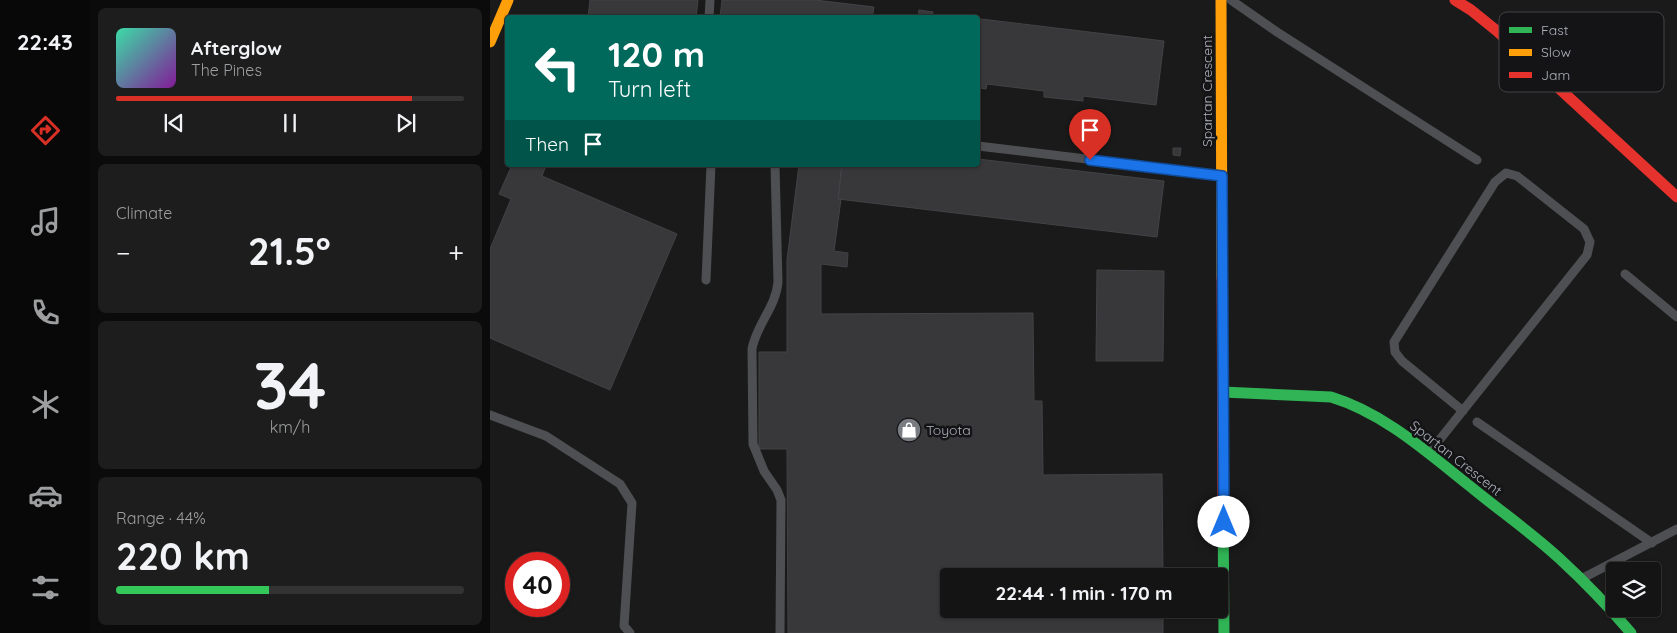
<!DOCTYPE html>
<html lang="en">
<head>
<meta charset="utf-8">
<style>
	:root { --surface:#141414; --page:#1d1d1d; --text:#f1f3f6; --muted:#9d9ea0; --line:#333334; --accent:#d93025 }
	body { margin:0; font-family:Quicksand,sans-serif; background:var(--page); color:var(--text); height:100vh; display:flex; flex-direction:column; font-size:19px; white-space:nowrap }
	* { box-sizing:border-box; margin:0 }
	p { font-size:16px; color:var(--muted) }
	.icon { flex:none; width:28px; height:28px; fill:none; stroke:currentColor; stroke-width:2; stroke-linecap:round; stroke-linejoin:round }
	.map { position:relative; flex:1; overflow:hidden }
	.panel { display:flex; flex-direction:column; gap:8px; padding:8px; background:#0b0b0b; width:400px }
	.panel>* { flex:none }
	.banner { position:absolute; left:15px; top:15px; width:475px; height:152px; border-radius:5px; box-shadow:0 1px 4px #0004,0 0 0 1px var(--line); background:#00695c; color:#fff; overflow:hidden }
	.fabs { position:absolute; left:1116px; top:562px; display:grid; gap:10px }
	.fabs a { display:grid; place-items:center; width:55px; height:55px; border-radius:5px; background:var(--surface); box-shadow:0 1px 4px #0004,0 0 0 1px var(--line); font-size:25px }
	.speed { position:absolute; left:15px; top:552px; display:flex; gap:10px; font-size:25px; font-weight:700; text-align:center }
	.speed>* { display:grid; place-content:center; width:65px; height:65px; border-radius:50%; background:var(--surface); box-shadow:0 1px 4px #0004,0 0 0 1px var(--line); line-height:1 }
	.speed .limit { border:8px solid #d22; background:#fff; color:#111 }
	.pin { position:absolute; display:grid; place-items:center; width:42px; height:42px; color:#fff; margin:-51px -21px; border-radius:50% 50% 50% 0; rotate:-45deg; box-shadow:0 0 5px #0007 }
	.pin .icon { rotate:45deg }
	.me { position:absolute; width:55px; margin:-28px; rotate:0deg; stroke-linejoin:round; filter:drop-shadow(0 0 4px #0008) }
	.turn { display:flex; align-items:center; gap:18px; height:105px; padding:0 20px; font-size:22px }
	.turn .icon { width:65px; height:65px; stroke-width:2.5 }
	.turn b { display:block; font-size:35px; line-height:42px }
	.then { display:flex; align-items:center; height:48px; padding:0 20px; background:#0003; gap:10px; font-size:19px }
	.big { font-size:38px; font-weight:700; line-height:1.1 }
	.panel .tile { flex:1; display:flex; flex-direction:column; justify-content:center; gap:8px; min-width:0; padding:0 18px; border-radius:8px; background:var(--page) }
	.panel .dial { align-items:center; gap:0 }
	.dial b { font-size:65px; line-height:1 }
	.song { display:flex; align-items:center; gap:15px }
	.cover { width:60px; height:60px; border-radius:8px; background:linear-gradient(135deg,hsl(160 70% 55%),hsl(290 70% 35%)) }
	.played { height:5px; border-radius:2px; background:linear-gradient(90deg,var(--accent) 85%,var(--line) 85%) }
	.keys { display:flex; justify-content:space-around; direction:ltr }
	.heat { display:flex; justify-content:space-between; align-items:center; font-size:28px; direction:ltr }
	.charge { height:8px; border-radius:4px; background:linear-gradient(90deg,#34c759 44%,var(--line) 0) }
	.trip { position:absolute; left:450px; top:568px; width:288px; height:50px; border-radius:5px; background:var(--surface); box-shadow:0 1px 4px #0004,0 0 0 1px var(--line); font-weight:700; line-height:50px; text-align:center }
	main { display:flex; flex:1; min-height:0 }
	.tabs { display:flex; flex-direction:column; width:90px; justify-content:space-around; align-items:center; background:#080808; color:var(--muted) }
	.tabs .icon { width:35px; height:35px }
	.tabs .selected { color:var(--accent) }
	.tabs b { font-size:22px; color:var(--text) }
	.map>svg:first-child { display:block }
	.building { fill:#38383a; stroke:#424346 }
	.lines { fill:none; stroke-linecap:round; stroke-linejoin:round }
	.lane { stroke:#4e4f52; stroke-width:9 }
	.fast { stroke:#30b455; stroke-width:11 }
	.slow { stroke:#ff9f0a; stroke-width:11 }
	.jam { stroke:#e5322d; stroke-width:11 }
	.route-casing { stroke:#114b97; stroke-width:12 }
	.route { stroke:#1a73e8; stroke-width:9 }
	.labels { text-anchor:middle; stroke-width:5; stroke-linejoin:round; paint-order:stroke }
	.street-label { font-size:14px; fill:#acb0b9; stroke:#141416 }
	.poi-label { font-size:14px; fill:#acb0b9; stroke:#141416; text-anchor:start }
	.key { fill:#141416; stroke:#424347; stroke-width:1 }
	.key-label { font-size:14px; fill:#acb0b9 }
</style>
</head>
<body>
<main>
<nav class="tabs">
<b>22:43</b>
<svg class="icon selected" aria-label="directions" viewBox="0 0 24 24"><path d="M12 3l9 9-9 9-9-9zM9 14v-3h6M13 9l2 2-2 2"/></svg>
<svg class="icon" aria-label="music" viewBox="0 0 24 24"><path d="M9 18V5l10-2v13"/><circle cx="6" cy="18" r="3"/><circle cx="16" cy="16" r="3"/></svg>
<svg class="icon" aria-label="phone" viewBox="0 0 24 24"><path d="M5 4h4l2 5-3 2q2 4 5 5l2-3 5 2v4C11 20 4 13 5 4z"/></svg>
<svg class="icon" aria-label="climate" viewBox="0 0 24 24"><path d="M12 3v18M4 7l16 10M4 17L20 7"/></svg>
<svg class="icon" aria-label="car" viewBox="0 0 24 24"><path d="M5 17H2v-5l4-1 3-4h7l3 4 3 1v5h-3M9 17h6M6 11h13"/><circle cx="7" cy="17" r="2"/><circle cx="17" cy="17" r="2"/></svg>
<svg class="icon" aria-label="filters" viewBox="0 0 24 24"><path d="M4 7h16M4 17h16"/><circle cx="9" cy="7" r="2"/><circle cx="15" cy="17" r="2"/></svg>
</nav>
<section class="panel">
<div class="tile">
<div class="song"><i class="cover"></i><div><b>Afterglow</b><p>The Pines</p></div></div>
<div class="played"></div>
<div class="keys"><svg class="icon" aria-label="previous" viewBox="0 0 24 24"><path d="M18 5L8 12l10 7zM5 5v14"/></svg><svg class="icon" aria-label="pause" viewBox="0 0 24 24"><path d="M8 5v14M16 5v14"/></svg><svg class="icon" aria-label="next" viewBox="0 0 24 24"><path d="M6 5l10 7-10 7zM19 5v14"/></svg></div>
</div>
<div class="tile"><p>Climate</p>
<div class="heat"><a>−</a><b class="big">21.5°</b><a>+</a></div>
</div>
<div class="tile dial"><b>34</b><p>km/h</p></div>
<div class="tile"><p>Range · 44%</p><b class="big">220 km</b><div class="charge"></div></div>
</section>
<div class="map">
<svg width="1187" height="633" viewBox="0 0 1187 633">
	<rect width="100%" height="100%" fill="#1a1a1a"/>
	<path class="building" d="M100,0H208L206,18H98Z
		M232,0H325L384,7L382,18H230Z
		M429,10L443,12L442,18H428Z
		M491,19L674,41L666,105L593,96V101L554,97V91L497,84L496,89L490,88L488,101V28H490Z
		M683,148H691L690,156L683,155Z
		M488,159L674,181L667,237L348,199L352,165H488Z
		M22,165L31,167L32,165H48L55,168L52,176L187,234L120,390L0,338V249L21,199L9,194Z
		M309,165H352L348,199H351L344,251L358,253L357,267L331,264V314L543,313L544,401H552L553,475L672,474L673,576H459V609H673V633H298L297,449H269V352H297V260Z
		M607,270L674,271L673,361H606Z"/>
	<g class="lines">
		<path class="lane" d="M741,0L787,32L987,160
			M219,18L220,0
			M488,146L729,175
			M285,165L288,282C286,307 266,325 262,349L263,444L274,471L287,490L291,500L290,633
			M1135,274L1187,317
			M216,280L221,165
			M0,415L56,436L130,484L142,503L134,626L140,633
			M987,422L1162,543
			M939,453L1097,255L1100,242L1094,229L1027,176L1016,173L1005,182L904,342L905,352L912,361L973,411
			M1093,578L1187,529"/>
		<path class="fast" d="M733,392L841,397C894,413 938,453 981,487C1010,511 1042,533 1070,559C1095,582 1119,607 1141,633
			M733,505L734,633"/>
		<path class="slow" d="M731,0L732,278
			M0,42L18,0"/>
		<path class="jam" d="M965,0L981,10L1007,31L1187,197
			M732,278L733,505"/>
	</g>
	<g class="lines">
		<g class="route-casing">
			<path id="route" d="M600,160L732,176L734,522"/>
		</g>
		<use href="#route" class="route"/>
	</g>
	<defs>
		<g id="shop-disc" transform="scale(1.25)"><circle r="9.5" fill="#797c81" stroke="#141416"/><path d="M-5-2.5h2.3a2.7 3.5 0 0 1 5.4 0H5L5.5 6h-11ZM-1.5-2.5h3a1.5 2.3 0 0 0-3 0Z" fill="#fff"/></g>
	</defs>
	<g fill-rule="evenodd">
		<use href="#shop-disc" x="419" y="430"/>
	</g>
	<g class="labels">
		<g class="street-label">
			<text transform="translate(717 91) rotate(-90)" y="5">Spartan Crescent</text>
			<text transform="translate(966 458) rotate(38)" y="5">Spartan Crescent</text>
		</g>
		<g class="poi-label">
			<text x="436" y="435">Toyota</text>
		</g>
	</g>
	<rect x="1009" y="12" width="165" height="80" rx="8" class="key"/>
	<rect x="1019" y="27" width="23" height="6" fill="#30b455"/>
	<rect x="1019" y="49" width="23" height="7" fill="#ff9f0a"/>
	<rect x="1019" y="72" width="23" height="6" fill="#e5322d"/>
	<g class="key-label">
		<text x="1051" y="35">Fast</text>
		<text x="1051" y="57">Slow</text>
		<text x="1051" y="80">Jam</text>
	</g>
</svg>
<div class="fabs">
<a><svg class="icon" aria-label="layers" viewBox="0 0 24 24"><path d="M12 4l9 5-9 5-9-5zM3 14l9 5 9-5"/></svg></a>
</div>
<div class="speed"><div class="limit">40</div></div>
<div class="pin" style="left:600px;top:160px;background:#d93025"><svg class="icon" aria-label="arrive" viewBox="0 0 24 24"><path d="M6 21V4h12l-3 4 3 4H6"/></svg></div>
<svg class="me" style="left:734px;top:522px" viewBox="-20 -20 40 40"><circle r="19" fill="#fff"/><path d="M0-13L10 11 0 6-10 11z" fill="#1a73e8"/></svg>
<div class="trip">22:44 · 1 min · 170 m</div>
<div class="banner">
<div class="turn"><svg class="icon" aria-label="left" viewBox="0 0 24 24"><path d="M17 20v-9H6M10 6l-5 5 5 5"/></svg><div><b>120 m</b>Turn left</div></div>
<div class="then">Then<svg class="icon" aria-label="arrive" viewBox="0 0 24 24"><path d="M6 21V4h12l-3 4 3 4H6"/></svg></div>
</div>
</div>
</main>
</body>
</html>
